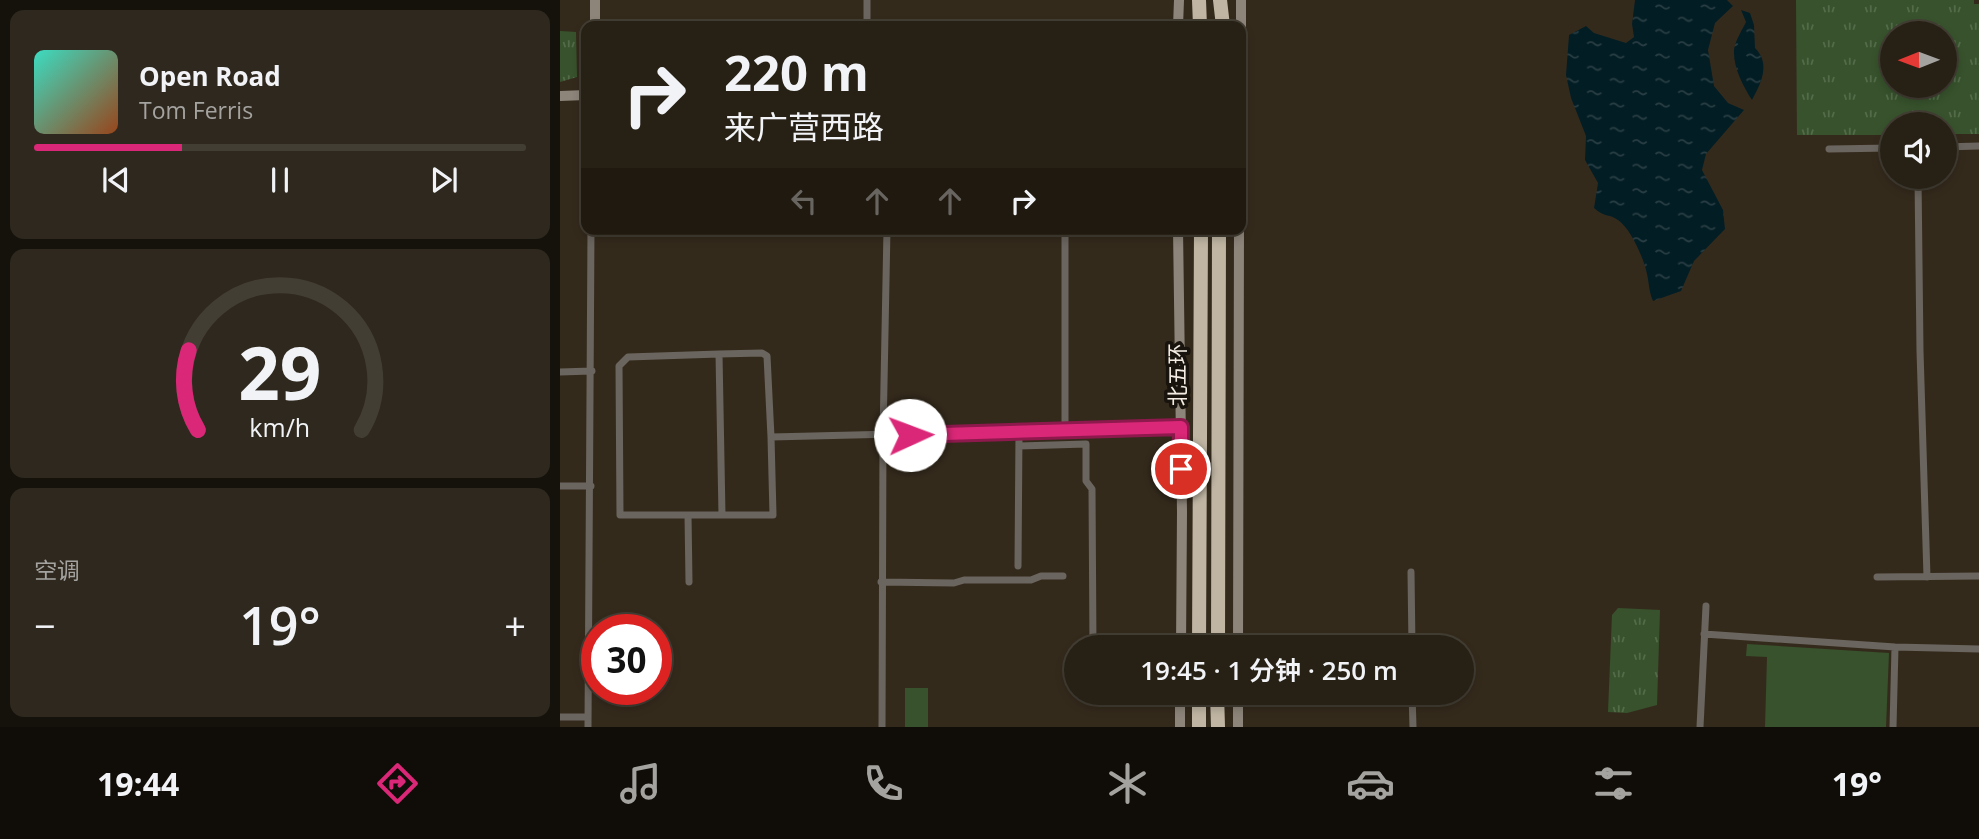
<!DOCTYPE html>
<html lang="zh">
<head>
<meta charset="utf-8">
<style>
	:root { --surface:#272015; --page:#2f281e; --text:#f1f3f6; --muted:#a4a3a0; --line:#433e34; --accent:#db2777 }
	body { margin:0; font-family:"Open Sans","Noto Sans SC",sans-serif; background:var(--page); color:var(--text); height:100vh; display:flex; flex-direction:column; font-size:26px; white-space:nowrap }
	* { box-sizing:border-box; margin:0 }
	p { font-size:23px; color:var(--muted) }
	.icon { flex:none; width:38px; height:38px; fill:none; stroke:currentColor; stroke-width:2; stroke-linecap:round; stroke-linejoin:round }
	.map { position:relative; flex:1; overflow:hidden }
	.drawer { display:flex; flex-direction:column; gap:10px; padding:10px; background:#15120c; width:560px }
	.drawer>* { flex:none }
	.top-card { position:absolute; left:21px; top:21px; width:665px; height:214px; border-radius:14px; box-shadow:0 4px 10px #0003,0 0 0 2px var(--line); background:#272015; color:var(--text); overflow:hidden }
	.needle { width:46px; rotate:269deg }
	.buttons { position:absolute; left:1320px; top:21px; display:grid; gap:14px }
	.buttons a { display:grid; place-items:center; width:77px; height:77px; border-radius:50%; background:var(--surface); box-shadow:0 4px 10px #0003,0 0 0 2px var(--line); font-size:35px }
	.speed { position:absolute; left:21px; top:614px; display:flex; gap:14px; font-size:35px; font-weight:700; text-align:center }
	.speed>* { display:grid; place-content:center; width:91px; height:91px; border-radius:50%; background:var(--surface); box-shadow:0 4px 10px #0003,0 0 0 2px var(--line); line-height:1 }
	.speed .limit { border:10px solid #d22; background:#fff; color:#111 }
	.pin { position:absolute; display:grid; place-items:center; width:60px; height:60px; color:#fff; margin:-30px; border:4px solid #fff; border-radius:50%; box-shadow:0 2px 7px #0007 }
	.me { position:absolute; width:77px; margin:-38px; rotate:88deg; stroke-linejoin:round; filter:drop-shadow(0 0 5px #0008) }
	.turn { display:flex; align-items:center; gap:24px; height:147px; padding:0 28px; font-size:32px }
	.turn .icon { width:91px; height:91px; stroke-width:2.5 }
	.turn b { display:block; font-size:49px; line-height:60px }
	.lanes { display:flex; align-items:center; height:66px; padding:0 28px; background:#0003; justify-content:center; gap:35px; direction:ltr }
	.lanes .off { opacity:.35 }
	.big { font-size:52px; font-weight:600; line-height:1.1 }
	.drawer .tile { flex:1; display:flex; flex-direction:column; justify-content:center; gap:10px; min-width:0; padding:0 24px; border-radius:14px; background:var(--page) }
	.drawer .dial { align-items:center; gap:0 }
	.dial svg { height:182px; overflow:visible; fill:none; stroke:var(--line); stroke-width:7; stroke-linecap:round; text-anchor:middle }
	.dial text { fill:var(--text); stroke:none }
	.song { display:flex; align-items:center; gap:21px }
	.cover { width:84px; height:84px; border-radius:10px; background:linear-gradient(135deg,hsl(170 70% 55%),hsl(20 70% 35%)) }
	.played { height:7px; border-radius:4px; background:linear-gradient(90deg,var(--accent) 30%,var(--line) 30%) }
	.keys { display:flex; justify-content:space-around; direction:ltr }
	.heat { display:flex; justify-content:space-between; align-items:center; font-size:38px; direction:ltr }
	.trip { position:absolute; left:504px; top:635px; width:410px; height:70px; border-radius:35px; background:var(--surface); box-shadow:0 4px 10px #0003,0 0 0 2px var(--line); font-weight:600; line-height:70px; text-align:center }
	.tabs { display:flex; height:112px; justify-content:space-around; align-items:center; background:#100d08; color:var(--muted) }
	.tabs .icon { width:49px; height:49px }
	.tabs .current { color:var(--accent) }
	.tabs b { font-size:32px; color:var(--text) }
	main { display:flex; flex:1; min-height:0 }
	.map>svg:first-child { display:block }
	.grass { fill:url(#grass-tufts); fill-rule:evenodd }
	.pitch { fill:#37522c }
	.water { fill:url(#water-ripples) }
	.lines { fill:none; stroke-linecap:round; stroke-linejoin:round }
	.street { stroke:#6a655e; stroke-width:7 }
	.secondary { stroke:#8d857a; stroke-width:10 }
	.highway { stroke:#c0b5a3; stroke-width:14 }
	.route-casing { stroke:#8e194d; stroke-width:18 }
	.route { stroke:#db2777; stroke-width:12 }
	.labels { text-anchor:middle; stroke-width:7; stroke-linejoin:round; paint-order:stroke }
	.street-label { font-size:21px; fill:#f3ece4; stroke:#18130d }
</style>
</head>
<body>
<main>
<section class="drawer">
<div class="tile">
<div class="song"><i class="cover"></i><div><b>Open Road</b><p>Tom Ferris</p></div></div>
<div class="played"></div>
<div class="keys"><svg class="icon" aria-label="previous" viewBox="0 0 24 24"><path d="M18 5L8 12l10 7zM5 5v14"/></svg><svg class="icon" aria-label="pause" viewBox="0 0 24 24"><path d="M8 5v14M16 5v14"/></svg><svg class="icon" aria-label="next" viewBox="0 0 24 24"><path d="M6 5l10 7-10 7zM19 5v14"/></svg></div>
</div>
<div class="tile dial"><svg viewBox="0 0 100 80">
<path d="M14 69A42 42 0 1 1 86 69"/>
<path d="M14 69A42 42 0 0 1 10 34" stroke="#db2777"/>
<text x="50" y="56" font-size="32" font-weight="700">29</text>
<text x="50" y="72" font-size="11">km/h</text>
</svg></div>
<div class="tile"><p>空调</p>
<div class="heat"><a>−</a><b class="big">19°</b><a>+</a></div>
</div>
</section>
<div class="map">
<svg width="1419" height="727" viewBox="0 0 1419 727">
	<defs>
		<pattern id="grass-tufts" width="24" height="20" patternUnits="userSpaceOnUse" patternTransform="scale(1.75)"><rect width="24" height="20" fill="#37522c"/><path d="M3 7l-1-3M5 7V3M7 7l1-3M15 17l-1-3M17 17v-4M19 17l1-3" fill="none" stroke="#546b4a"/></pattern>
		<pattern id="water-ripples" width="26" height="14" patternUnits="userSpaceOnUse" patternTransform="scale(1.75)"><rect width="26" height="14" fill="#031d24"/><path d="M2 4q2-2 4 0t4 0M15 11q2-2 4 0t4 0" fill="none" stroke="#283e44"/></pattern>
	</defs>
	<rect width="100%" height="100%" fill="#342a1c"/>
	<path class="grass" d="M1236,0H1414V4H1419V134H1384V124H1332V135H1237ZM1332,33H1384V86H1332Z
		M0,31L16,32L17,77L0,82Z
		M1058,608L1100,610L1097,705L1067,713L1048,712L1052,615Z"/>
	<path class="pitch" d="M49,229H309L49,234Z
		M1187,644L1329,653L1326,727H1205L1207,657L1186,656Z
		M345,688H368V727H345Z"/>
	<path class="water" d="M1075,0H1167L1173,6L1155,23L1148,50L1154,86L1168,103L1184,110L1146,154L1142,170L1163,210L1165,229L1134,261L1121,291L1093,301C1089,292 1089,283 1087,274C1084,259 1071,229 1058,220C1050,214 1043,217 1034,208L1038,183L1025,160L1026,136L1011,98L1006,75L1009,35L1026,26L1034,33L1066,43L1074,37L1072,24Z
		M1181,10L1190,13L1194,25L1195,48C1211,64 1201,83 1192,100C1183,86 1173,67 1174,50C1175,41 1182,30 1186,22Z"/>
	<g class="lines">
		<path class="street" d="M307,0V26
			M1384,147L1419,146
			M1269,149L1332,148
			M1358,177L1360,351L1367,577
			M159,354L68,357L59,366L60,515H213L211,437L621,427
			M0,372L32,371
			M505,430V229
			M459,446L526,444V481L532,489L533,648
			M0,486H31
			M128,515L129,582
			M162,515L159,354L202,353L207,356L211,437
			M458,566L459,432
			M851,572L852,648
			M1317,577L1419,576
			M321,582L394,583L404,580H471L481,576H503
			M1144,634L1335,647L1419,649
			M852,693L853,727
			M0,717H28
			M28,727L31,229
			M322,727L323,435L327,229
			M1140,727L1146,606
			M1333,727L1335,647"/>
		<path class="secondary" d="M35,26V0
			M618,26L619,0
			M0,96L26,95
			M681,108V0
			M618,229L622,512L621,648
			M678,648L679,229
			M678,693V727
			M620,727V693"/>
		<path class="highway" d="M639,0L640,26
			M660,0L663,26
			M639,648L641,229
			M658,648L659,229
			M639,693V727
			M657,693L658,727"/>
	</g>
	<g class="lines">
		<g class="route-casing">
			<path id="route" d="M350,435L621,427V469"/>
		</g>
		<use href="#route" class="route"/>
	</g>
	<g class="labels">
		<g class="street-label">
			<text transform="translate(618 375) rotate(-90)" y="7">北五环</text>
		</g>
	</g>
</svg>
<div class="buttons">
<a><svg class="needle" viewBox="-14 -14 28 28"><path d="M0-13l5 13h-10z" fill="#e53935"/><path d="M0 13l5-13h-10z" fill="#a4a3a0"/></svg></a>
<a><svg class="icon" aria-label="sound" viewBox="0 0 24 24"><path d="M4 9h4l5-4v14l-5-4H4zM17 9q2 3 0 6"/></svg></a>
</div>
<div class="speed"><div class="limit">30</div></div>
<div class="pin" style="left:621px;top:469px;background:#d93025"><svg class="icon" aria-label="arrive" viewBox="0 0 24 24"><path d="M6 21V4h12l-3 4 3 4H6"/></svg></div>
<svg class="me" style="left:350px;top:435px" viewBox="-20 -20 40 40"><circle r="19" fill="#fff"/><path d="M0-13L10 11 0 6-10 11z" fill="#db2777"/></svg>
<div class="trip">19:45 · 1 分钟 · 250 m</div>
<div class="top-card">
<div class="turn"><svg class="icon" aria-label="right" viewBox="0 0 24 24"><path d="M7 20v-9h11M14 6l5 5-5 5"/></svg><div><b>220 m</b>来广营西路</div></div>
<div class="lanes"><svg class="icon off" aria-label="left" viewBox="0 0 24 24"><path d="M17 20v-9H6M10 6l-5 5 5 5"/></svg><svg class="icon off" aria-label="ahead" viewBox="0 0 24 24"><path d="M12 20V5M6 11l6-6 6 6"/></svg><svg class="icon off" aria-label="ahead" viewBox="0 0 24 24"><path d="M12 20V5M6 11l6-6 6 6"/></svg><svg class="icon" aria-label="right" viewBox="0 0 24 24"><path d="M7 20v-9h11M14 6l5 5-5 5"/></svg></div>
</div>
</div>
</main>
<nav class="tabs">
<b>19:44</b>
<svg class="icon current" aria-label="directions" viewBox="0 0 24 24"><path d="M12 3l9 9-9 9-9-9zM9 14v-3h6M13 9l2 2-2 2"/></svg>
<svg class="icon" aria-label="music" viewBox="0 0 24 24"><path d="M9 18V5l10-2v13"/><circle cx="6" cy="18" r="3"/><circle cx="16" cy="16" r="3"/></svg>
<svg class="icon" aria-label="phone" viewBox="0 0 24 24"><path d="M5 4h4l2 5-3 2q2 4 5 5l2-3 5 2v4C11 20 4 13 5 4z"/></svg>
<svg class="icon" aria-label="climate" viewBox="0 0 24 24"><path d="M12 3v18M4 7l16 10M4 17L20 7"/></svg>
<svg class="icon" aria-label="car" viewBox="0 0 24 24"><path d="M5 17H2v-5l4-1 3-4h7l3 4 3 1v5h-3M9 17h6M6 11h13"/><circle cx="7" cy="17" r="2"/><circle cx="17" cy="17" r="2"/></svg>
<svg class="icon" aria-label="filters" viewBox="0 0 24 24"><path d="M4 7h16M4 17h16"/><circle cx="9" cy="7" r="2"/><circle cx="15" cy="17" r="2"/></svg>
<b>19°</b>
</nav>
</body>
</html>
